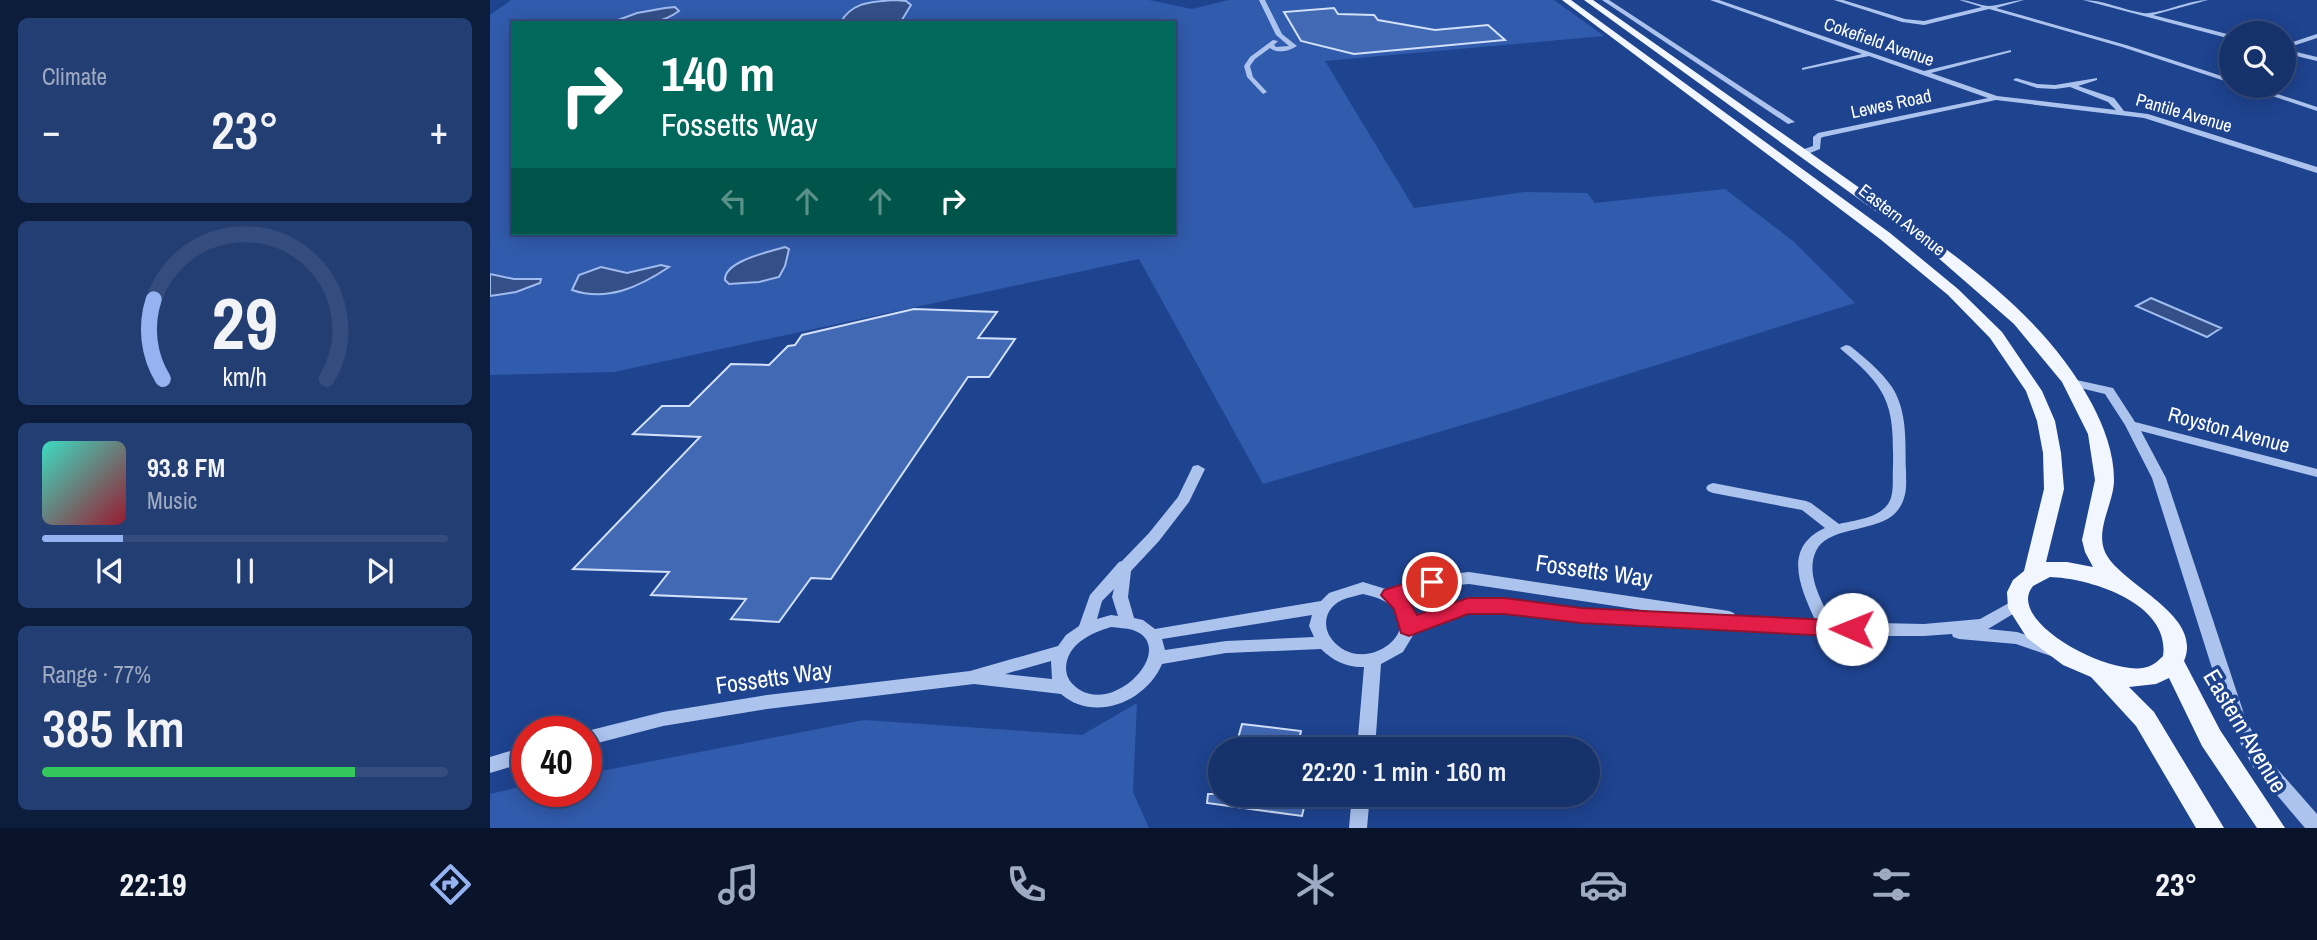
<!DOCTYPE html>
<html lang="en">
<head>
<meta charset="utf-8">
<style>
	:root { --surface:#16326b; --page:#233e73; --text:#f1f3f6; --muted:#9eaac1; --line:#354d7e; --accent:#95b2f1 }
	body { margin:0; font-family:"Archivo Narrow",sans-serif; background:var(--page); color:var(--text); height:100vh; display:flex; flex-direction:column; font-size:26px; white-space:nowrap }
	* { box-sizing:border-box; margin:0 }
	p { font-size:23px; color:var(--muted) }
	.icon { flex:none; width:38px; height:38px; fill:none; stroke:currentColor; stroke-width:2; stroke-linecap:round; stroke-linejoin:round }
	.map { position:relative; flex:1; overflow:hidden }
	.side { display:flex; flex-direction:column; gap:18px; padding:18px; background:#0c1c3b; width:490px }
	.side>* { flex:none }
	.top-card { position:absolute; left:21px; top:21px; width:665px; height:214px; border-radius:0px; box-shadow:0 4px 18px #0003,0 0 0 2px var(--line); background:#00695c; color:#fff; overflow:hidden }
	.fabs { position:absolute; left:1729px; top:21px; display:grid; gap:14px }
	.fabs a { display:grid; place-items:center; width:77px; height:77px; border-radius:50%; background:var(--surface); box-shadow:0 4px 18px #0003,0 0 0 2px var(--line); font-size:35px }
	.speed { position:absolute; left:21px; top:716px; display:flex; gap:14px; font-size:35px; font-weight:700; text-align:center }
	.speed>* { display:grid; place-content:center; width:91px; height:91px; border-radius:50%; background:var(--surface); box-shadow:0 4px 18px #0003,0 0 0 2px var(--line); line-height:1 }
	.speed .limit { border:10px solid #d22; background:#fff; color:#111 }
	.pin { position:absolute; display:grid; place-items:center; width:60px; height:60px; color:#fff; margin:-30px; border:4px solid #fff; border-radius:50%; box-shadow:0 2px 7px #0007 }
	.me { position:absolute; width:77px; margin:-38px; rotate:271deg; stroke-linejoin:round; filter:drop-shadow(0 0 5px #0008) }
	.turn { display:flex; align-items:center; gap:24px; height:147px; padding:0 35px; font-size:32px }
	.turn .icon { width:91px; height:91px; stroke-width:2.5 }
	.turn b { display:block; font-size:49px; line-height:60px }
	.lanes { display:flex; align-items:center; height:66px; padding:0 35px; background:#0003; justify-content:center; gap:35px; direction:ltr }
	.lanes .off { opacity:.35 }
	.big { font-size:52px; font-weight:600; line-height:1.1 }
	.side .tile { flex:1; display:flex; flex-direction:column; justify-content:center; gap:10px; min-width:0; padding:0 24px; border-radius:10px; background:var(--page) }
	.side .dial { align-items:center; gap:0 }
	.dial svg { height:182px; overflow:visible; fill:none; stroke:var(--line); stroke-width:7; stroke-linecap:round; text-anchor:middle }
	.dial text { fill:var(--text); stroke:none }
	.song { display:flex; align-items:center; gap:21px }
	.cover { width:84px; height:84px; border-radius:10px; background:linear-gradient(135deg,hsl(170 70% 55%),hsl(350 70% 35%)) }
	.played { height:7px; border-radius:4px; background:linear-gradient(90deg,var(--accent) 20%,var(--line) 20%) }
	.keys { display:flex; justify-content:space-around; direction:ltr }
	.heat { display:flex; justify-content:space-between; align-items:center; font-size:38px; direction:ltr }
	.charge { height:10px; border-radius:5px; background:linear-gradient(90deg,#34c759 77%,var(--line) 0) }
	.trip { position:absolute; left:718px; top:737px; width:392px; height:70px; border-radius:35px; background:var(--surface); box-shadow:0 4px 18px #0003,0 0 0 2px var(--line); font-weight:600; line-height:70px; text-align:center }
	.dock { display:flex; height:112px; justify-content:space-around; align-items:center; background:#09142b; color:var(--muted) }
	.dock .icon { width:49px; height:49px }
	.dock .current { color:var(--accent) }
	.dock b { font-size:32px; color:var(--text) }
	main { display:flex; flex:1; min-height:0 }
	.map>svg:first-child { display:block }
	.green { fill:#315bac; fill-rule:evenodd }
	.water { fill:#355088; stroke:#a0bcef; stroke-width:2 }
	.building { fill:#4269b4; stroke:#d2e0f9; stroke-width:2 }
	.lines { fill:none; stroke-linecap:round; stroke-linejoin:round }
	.minor { fill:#acc3ed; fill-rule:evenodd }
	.major { fill:#f2f6ff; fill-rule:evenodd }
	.route { fill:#e11d48; stroke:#92132f; stroke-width:2 }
	.labels { text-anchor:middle; stroke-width:7; stroke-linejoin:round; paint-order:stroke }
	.far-street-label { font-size:18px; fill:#fff; stroke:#1e438f }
	.street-label { font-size:21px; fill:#fff; stroke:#1e438f }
	.near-street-label { font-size:24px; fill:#fff; stroke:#1e438f }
</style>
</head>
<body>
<main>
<section class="side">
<div class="tile"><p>Climate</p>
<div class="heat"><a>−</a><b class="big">23°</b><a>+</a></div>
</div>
<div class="tile dial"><svg viewBox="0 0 100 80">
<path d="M14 69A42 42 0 1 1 86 69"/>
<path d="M14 69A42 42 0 0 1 10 34" stroke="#95b2f1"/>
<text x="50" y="56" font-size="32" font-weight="700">29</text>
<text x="50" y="72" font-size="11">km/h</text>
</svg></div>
<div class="tile">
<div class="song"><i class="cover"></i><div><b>93.8 FM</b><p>Music</p></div></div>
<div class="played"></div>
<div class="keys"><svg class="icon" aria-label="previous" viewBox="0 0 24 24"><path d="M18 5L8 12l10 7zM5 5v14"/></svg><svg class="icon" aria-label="pause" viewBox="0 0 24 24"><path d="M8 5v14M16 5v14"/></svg><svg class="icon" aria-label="next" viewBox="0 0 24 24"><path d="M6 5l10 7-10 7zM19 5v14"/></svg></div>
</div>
<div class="tile"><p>Range · 77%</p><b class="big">385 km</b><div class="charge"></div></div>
</section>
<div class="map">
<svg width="1827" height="828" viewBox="0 0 1827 828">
	<rect width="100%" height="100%" fill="#1e438f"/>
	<path class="green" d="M21,0H659L702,9L739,0H1064L1114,36L835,61L924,208L1034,192L1097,193L1105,203L1235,189L1303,241L1365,303L1020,411L773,484L649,259L124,372L0,375V15ZM23,23H684V233H23Z
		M647,703L643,792L659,828H0V794L37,785V791H96V774L374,720L592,735Z"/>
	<path class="water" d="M405,0L416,1L421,5L410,23H350C363,1 382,2 405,0Z
		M175,8L185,7L189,11C167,27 147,23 120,23L147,13Z
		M295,247L299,249L295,266L289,277L269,282L239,284L235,280C234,261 279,252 295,247Z
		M171,265L179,267C149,287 117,302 82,290L89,275L111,267L137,273Z
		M0,274L24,279H51L50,283L26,292L0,296Z
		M1661,298L1731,328L1717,337L1646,306Z"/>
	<path class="building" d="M844,8L848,14L884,15L888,20L945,30L998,25L1015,40L864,54L811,41L794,12Z
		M424,309L507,312L488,338L525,339L499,377H478L341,579L321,578L289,622L241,619L256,599L161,595L179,572L83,569L210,437L143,434L172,406H199L241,364L279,365L298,346L305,345L312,335Z
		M752,724L811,731L807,749H745Z
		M718,794H817L812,816L717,803Z"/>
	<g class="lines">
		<path class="minor" d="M769,0H775L792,34L807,46C800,51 787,54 780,48L765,59L760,66L763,77L777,92L773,94L757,77L754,66L760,57L783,40L788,41L784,45L786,47L799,46L786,35Z
			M1112,0H1119L1305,122L1298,124Z
			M1220,0H1229L1434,71L1521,50V52L1441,73L1507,96L1626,110L1618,102L1580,87L1565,89L1547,88L1523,80L1526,78L1547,84L1565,85L1607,78V80L1588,86L1624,98L1634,111L1658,114L1827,167V173L1654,118L1506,100L1333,137L1331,138L1330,149L1315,155H1309V151L1323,146V137L1328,133L1498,98L1379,56L1312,70V68L1372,54Z
			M1344,0H1353L1415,19L1434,21L1492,7L1469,0C1480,0 1488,5 1498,6C1510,6 1522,0 1534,0L1506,8L1636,45L1741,79V83L1632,47L1499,9L1434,25L1412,22Z
			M1593,0C1614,0 1633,10 1653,13C1669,15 1698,0 1718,0L1663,15L1741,35V39Z
			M1827,34V38L1794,49V45Z
			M1794,49L1827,57V61L1794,53Z
			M1753,86H1763L1827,107V111Z
			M1356,345L1360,346C1375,358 1391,371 1402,387C1418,412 1415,443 1416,471C1416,480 1417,490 1414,498C1412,505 1408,511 1402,516C1382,532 1337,527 1326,551C1315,574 1332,602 1342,622L1434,624L1490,619L1528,598L1533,600L1536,604L1533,608L1498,629L1527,632L1567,645L1569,650L1567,655L1561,656L1526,644L1469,639L1463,637L1462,634L1434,636H1337L1091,622L1014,612H978L956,618L925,632L913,652L891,664L885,749H867L874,667C858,668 843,661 831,649L736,653L672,664C656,702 604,723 571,694L484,684L277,709L173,726L96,746V732H93L173,712L277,695L480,671L568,646L576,635L589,626L600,595L629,562L632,561L659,533L688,497L703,466L708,465L715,469L699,502L669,541L641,571L638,597L644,618L653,620L665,629L831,601L839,593L873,582L899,590L934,577L979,572L1239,611L1244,613L1246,619L1326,622C1311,589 1291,548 1335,528L1312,510L1223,493L1218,491L1216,488L1218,485L1223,483L1316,501L1321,503L1349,524C1365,520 1387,519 1398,504C1405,494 1402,478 1403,467C1404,406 1400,390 1352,350L1350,348ZM979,584L1191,616L1091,610L1014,600H978L947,609L926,618L919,604L912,597L935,588ZM624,589L622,597L628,616L621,615L607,619L612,601ZM873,594C954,611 885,680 846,644C831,630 833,609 852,600C859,597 866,596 873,594ZM822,615L819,626L824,637L736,641L675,650L672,639ZM621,627C628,628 636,628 643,630C688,646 628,713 590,690C582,685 576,678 576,668C577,644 601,633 621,627ZM561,661L562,679L515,674Z
			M1582,379L1623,388L1645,422L1827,469V477L1651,431L1676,478L1756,720L1775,755L1827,814V828H1815L1763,767L1739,722L1662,478L1635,425L1615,394L1578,385L1576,383L1578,381Z
			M37,746V762L0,773V757Z
			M862,794H880L877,828H859Z"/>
		<path class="major" d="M1072,0H1081L1400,233L1468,289L1512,332L1552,391L1565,421L1571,453L1574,489L1556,562H1577L1603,567L1595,552L1592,540L1605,480L1598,434L1572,382L1524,324L1438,249L1094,0H1103C1185,58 1268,116 1350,174C1440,239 1548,302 1602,404C1614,427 1624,453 1624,480C1624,503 1605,529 1615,552C1630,585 1714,614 1694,661L1730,730L1795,828H1767L1712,746L1679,678L1666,684L1639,687L1664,712L1734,828H1706L1646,726L1601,677L1573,665L1537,638L1518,608L1517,592L1523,580L1534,571L1554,489L1553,453L1547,421L1536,391L1500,338L1458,295L1390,239ZM1560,577C1599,578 1681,603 1673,656C1670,659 1665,664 1660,666C1627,681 1513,622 1543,586Z"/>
	</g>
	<path class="route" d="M942,575L949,577L951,582L949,587L917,598L927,615L978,598H1014L1091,608L1362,621L1369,624L1372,629L1369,635L1362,637L1091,623L1014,614H978L919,636L911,633L904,609L891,595L894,590Z"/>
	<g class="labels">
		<g class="far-street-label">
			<text transform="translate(1389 42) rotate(19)" y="6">Cokefield Avenue</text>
			<text transform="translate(1401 104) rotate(-12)" y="6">Lewes Road</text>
			<text transform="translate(1694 113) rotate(16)" y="6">Pantile Avenue</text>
			<text transform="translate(1412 220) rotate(38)" y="6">Eastern Avenue</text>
		</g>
		<g class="street-label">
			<text transform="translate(1739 430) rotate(15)" y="7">Royston Avenue</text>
		</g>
		<g class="near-street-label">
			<text transform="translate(1104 571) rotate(8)" y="8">Fossetts Way</text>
			<text transform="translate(284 678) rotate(-8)" y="8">Fossetts Way</text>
			<text transform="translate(1755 731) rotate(59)" y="8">Eastern Avenue</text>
		</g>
	</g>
</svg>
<div class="fabs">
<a><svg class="icon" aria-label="search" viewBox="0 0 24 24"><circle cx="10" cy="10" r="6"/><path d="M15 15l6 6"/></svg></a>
</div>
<div class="speed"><div class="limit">40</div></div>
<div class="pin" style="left:942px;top:582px;background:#d93025"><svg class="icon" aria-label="arrive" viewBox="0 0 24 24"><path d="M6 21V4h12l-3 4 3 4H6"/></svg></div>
<svg class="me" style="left:1362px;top:629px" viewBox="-20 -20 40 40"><circle r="19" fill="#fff"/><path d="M0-13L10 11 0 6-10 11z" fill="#e11d48"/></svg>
<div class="trip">22:20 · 1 min · 160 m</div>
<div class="top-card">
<div class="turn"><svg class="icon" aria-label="right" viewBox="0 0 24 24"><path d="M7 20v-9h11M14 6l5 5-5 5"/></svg><div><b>140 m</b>Fossetts Way</div></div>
<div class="lanes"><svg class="icon off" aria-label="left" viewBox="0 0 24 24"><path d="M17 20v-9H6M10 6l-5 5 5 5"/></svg><svg class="icon off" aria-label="ahead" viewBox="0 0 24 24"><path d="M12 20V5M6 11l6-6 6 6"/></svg><svg class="icon off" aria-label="ahead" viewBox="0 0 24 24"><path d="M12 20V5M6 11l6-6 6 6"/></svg><svg class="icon" aria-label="right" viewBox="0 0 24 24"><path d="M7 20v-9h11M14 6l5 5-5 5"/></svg></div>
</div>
</div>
</main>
<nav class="dock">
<b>22:19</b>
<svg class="icon current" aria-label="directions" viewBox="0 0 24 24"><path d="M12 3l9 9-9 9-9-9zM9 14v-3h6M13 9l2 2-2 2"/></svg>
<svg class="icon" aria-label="music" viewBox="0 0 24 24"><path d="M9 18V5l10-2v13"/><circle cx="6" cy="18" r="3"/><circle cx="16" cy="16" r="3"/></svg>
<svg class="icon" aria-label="phone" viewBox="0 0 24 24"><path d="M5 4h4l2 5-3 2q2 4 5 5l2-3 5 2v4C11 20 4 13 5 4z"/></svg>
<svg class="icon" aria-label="climate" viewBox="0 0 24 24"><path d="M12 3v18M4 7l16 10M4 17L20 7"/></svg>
<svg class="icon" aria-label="car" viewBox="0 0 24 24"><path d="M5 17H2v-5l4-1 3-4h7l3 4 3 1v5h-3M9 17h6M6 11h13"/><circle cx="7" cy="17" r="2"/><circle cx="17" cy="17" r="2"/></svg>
<svg class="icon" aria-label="filters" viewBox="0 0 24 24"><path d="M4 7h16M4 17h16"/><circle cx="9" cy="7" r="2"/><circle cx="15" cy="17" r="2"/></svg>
<b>23°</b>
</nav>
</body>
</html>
